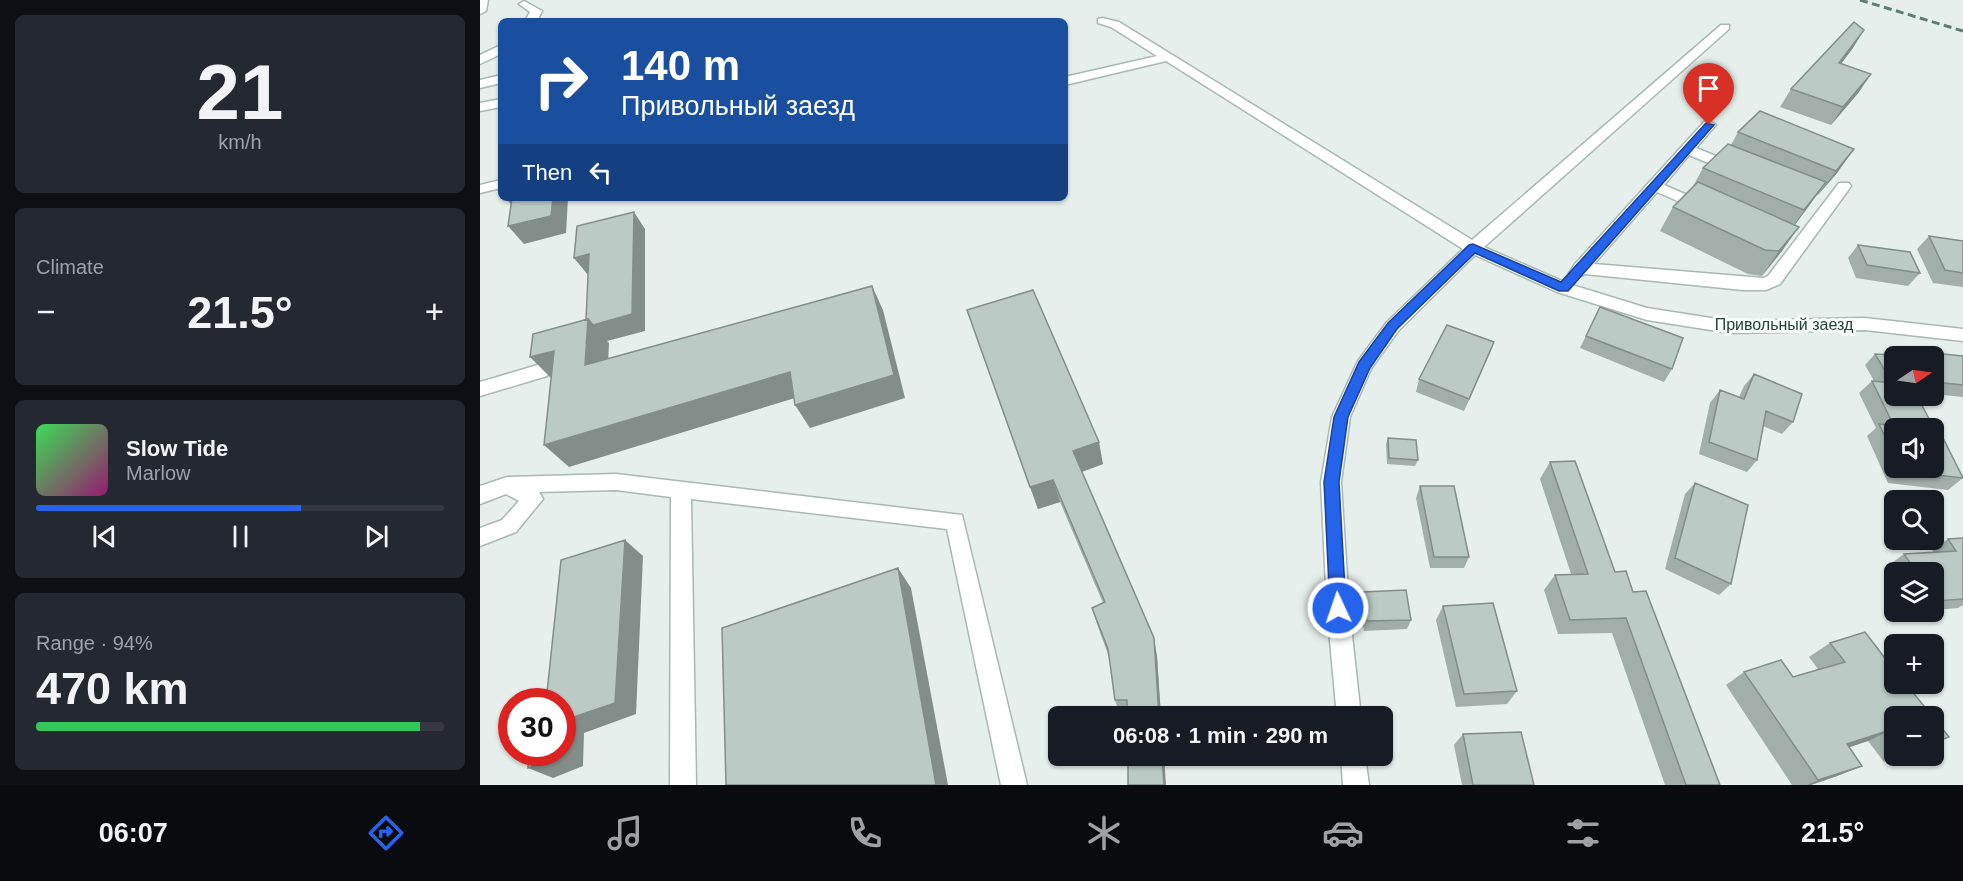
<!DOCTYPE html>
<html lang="en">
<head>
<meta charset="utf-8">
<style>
	:root { --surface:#171b24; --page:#242831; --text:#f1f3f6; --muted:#9ea1a6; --line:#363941; --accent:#2563eb }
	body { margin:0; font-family:Helvetica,sans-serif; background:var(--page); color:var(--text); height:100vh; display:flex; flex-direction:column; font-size:22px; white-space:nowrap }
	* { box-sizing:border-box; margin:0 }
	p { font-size:20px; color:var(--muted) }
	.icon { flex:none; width:33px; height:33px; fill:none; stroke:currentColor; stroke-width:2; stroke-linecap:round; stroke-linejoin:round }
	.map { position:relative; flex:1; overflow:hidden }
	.sheet { display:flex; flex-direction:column; gap:15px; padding:15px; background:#0d0f14; width:480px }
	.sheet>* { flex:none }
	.hud { position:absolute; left:18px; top:18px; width:570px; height:183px; border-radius:9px; box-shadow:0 2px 4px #0004; background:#1a4fa0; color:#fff; overflow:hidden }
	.needle { width:39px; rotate:77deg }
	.tools { position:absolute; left:1404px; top:346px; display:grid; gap:12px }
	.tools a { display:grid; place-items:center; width:60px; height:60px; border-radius:9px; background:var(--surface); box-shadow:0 2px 4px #0004; font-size:30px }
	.speed { position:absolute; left:18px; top:688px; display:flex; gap:12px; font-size:30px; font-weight:700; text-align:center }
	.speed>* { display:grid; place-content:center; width:78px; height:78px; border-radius:50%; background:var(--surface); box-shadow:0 2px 4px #0004; line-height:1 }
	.speed .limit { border:9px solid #d22; background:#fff; color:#111 }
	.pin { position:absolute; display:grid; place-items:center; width:51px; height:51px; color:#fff; margin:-62px -26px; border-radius:50% 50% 50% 0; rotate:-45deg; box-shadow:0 0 6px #0007 }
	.pin .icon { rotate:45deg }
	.me { position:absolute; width:66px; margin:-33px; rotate:357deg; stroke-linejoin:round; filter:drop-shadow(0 0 4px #0008) }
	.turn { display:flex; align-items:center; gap:21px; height:126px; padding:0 24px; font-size:27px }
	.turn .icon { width:78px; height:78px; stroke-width:2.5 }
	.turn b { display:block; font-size:42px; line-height:51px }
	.then { display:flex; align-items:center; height:57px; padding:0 24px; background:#0003; gap:12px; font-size:22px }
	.big { font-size:45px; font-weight:700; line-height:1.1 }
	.sheet .card { flex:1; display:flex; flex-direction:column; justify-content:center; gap:9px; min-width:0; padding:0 21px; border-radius:9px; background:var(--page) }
	.sheet .dial { align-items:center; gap:0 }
	.dial b { font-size:78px; line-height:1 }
	.song { display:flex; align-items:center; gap:18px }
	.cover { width:72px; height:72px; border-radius:9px; background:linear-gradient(135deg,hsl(130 70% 55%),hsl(320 70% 35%)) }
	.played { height:6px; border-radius:3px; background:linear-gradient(90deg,var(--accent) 65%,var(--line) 65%) }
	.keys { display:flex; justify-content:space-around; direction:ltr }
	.heat { display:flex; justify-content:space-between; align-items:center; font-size:33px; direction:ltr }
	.charge { height:9px; border-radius:4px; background:linear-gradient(90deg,#34c759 94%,var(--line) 0) }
	.trip { position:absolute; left:568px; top:706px; width:345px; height:60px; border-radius:9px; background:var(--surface); box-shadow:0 2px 4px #0004; font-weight:700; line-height:60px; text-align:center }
	.tab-bar { display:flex; height:96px; justify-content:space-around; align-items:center; background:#090b0e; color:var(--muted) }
	.tab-bar .icon { width:42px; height:42px }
	.tab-bar .current { color:var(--accent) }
	.tab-bar b { font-size:27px; color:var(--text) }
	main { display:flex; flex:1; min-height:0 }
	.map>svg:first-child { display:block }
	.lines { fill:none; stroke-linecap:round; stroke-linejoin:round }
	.minor-casing { stroke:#a8b8b2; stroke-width:3 }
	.minor { fill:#fff; fill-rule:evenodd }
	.rail { stroke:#5f7d75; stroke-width:3; stroke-dasharray:8 4.5; stroke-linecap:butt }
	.wall { fill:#a1aea9; fill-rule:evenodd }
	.shaded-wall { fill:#838d89 }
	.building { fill:#bbcac4; stroke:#838d89; stroke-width:1.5 }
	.route { fill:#2563eb; stroke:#184099; stroke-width:1.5 }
	.labels { text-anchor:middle; stroke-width:6; stroke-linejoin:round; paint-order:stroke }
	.street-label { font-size:16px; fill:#24423a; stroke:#f7fbf9 }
</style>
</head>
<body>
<main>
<section class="sheet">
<div class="card dial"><b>21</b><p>km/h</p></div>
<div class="card"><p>Climate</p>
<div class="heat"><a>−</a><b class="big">21.5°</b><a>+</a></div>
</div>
<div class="card">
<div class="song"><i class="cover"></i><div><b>Slow Tide</b><p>Marlow</p></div></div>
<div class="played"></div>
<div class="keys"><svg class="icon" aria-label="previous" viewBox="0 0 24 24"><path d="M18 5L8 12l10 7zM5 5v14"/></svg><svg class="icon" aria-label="pause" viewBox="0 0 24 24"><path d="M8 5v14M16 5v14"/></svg><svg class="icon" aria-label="next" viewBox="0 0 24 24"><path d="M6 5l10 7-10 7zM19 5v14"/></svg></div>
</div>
<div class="card"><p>Range · 94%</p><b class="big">470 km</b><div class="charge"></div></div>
</section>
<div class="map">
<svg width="1483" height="785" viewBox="0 0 1483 785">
	<rect width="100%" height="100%" fill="#e6efeb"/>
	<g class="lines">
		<g class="minor-casing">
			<path id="minor" d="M0,0H8L6,11L0,14Z
				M44,1L62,11L57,21H45L50,12L39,4Z
				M622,18L639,22L992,240L1241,25H1249V29L1004,247L1089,284L1167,308L1250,321L1385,318L1483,329V341L1385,330L1250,333L1167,320L1077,292L995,255L919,330L891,369L870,417L861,482L869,608L881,717H857L847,608L841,482L852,417L878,361L907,322L983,249L686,61L585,85V77L677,56L631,27L618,23V19Z
				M21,45V54L0,64V55Z
				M21,75V83L0,88V80Z
				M21,99V107L0,111V103Z
				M1229,121L1236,125L1216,148L1258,165L1260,168L1258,171H1248L1209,155L1184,185L1228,204L1230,207L1228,210H1218L1177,192L1114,264L1284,278L1288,276L1359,183H1369L1371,186L1369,189L1300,284L1286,290H1263L1105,274L1097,278L1091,277L1089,273L1095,264L1224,122Z
				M21,180V188L0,193V185Z
				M61,364L67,366L70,371L67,376L0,396V382Z
				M136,474L482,515L547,785H521L467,529L211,499L216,785H190L191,497L136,490L59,492L63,499L36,532L0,546V528L22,520L39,501L26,494L0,504V486L27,477Z
				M861,756H885L889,785H863Z"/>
		</g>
		<use href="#minor" class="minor"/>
		<path class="rail" d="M1380,0L1483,31"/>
	</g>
	<path class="wall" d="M1373,48L1361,63L1379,92L1351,125L1300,107L1311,89Z
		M1258,132L1374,149L1357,173L1338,195H1337L1315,225L1302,251L1282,276L1268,274L1180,231L1193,207L1212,188L1223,168L1251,145Z
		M1449,236L1483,241V287L1453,283L1437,249Z
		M1378,245L1440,273L1428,286L1376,278L1368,258Z
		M1120,307L1192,369L1184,382L1100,348Z
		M487,310L623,464L602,472L677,656L681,717H647V716H640L635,700L629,657L618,627L612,608L623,603L580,502L558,509Z
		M1014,342L984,411L936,392L939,379Z
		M1443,352L1483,356V397L1454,394V357H1414V396L1455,430L1483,477V478L1468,490L1408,483L1387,436L1396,428L1379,393L1392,381H1394L1385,365L1395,354L1439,356ZM1414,429L1454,468H1414Z
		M1274,374L1313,422L1302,434L1283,426L1277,460L1267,472L1219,454L1230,403L1240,390L1259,397L1264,386Z
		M908,438L938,460L935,466L907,464L906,444Z
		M1070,462L1135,572L1153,592L1240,785H1185L1132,633L1078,634L1064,590L1075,575L1091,574L1060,479Z
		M1215,483L1251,584L1239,595L1185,569L1205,494Z
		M940,486L989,557L984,568H950L936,498Z
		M1483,538V605L1478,608L1454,610V573H1415L1409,565L1424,554L1453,552L1452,550L1468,539Z
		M883,592L931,620L927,629L884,631L879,602Z
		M963,606L1037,691L1027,704L976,707L956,620Z
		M1350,643L1414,717V756H1421L1404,762L1388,741L1369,747L1382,766L1357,776L1331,785H1312L1246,685L1264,672L1313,677L1338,669L1329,657Z
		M983,734L1054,785H982L974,745Z"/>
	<path class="shaded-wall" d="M1384,30L1373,48L1348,81L1359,63Z
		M1391,74L1379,92L1351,125L1363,107Z
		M1374,149L1357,173L1338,195L1356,171Z
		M1346,182L1328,207L1307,235L1324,210Z
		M26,198H38V213Z
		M73,198H88L86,233L44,244L28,226Z
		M154,212L165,229V331L127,341L129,343L127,389L105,365L108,319Z
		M1319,227L1302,251L1282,276L1299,251Z
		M109,254L108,275L94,258Z
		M392,286L403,310L425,398L330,428L315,405Z
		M1014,342L1009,355L984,411L989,399Z
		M74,351L73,380L50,357Z
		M310,372L325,395L89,467L64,445Z
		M619,442L623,464L598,473L593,451Z
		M573,480L580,502L558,509L550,487Z
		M145,540L163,556L156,714L104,733L103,766L73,778L48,768L80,753H82V721Z
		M418,568L431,588L468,785H456Z
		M674,638L677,656L681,717H679Z
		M1413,729L1388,741L1343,756L1367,744Z
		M682,756H684L686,785H684Z
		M1382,766L1357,776L1331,785H1327L1338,780Z"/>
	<path class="building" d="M1374,22L1384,30L1359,63L1391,74L1363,107L1311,89Z
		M1280,111L1374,149L1356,171L1258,132Z
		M1248,144L1346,182L1324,210L1223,168Z
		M1218,182L1319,227L1299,251L1285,250L1193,207Z
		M32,198H73L71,216L28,226Z
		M154,212L152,314L113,325L108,319L106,320L109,254L94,258L97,226Z
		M1449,236L1483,241V273L1465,270Z
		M1378,245L1430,252L1440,273L1387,265Z
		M392,286L414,375L315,405L310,372L64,445L74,351L50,357L53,334L108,319L105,365Z
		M553,290L619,442L593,451L674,638L679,717H647V700H635L628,649L612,608L625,602L573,480L550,487L487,310Z
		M1120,307L1203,338L1192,369L1106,336Z
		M967,325L1014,342L989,399L939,379Z
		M1443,352L1483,356V385L1454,382V357H1414V378L1409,377L1395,354L1445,356Z
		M1274,374L1322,394L1313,422L1286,411L1277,460L1229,442L1240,390L1264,399Z
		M1392,381L1414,383V396H1437L1455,430H1459L1483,478L1422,471L1420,468H1454V429H1414V456L1399,424L1414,426Z
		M908,438L936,440L938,460L909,458Z
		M1095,461L1135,572L1146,571L1153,592L1166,591L1240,785H1206L1146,618L1090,620L1075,575L1108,574L1070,462Z
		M1215,483L1268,505L1251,584L1195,558Z
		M940,486H974L989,557H954Z
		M1483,538V599L1456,601L1454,597V573H1437L1424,554L1476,551L1468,539Z
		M145,540L135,703L82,721V702H66L81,560Z
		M418,568L456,785H246L242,628Z
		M926,590L931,620L887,621L883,592Z
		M1013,603L1037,691L984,694L963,606Z
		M1385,632L1414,670V684H1426L1453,717H1414V731L1413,729L1367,744L1382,766L1338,780L1264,672L1301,660L1313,677L1365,662L1350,643Z
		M1454,718L1469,737L1454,743Z
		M1041,732L1054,785H993L983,734Z
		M49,753H80L79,756L48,768Z
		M648,756H682L684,785H648Z"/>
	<path class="route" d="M1226,123L1234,125L1088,291H1079L995,253L917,329L890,368L868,417L859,482L866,608L864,613L858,616L852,613L850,608L844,482L854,417L879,362L908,323L989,245L993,244L1081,282Z"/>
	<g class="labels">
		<g class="street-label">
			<text x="1304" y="330">Привольный заезд</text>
		</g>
	</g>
</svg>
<div class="tools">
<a><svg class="needle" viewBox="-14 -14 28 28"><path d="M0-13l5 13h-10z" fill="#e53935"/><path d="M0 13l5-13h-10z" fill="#9ea1a6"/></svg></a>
<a><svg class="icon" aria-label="sound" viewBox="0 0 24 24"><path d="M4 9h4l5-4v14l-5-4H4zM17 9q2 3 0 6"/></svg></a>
<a><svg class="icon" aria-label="search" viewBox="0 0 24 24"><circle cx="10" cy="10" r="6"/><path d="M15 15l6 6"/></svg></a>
<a><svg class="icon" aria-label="layers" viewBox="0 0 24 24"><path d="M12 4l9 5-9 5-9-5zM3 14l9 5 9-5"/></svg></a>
<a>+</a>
<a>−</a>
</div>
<div class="speed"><div class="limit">30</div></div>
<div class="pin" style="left:1229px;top:125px;background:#d93025"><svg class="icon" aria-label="arrive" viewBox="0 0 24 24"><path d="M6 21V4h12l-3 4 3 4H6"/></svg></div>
<svg class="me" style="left:858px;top:608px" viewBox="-20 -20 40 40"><circle r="17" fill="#2563eb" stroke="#fff" stroke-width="3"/><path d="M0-11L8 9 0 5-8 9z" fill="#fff"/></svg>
<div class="trip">06:08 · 1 min · 290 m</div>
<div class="hud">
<div class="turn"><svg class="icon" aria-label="right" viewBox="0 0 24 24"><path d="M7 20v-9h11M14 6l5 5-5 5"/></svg><div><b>140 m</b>Привольный заезд</div></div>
<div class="then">Then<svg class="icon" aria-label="left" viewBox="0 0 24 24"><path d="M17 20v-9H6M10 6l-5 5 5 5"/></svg></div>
</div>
</div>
</main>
<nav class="tab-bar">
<b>06:07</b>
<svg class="icon current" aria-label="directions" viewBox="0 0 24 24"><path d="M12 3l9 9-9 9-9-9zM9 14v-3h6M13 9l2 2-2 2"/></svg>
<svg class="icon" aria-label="music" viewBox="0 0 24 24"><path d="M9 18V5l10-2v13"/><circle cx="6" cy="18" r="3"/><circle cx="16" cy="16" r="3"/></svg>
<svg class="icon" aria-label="phone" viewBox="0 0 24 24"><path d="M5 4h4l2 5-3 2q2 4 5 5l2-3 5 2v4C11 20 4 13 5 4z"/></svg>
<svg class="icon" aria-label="climate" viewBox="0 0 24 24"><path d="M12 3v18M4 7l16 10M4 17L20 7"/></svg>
<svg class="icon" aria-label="car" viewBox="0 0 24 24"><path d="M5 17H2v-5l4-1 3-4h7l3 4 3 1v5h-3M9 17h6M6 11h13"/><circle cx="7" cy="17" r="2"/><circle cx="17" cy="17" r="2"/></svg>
<svg class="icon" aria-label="filters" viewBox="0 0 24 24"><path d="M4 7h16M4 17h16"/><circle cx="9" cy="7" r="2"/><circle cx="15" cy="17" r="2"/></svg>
<b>21.5°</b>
</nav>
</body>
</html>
